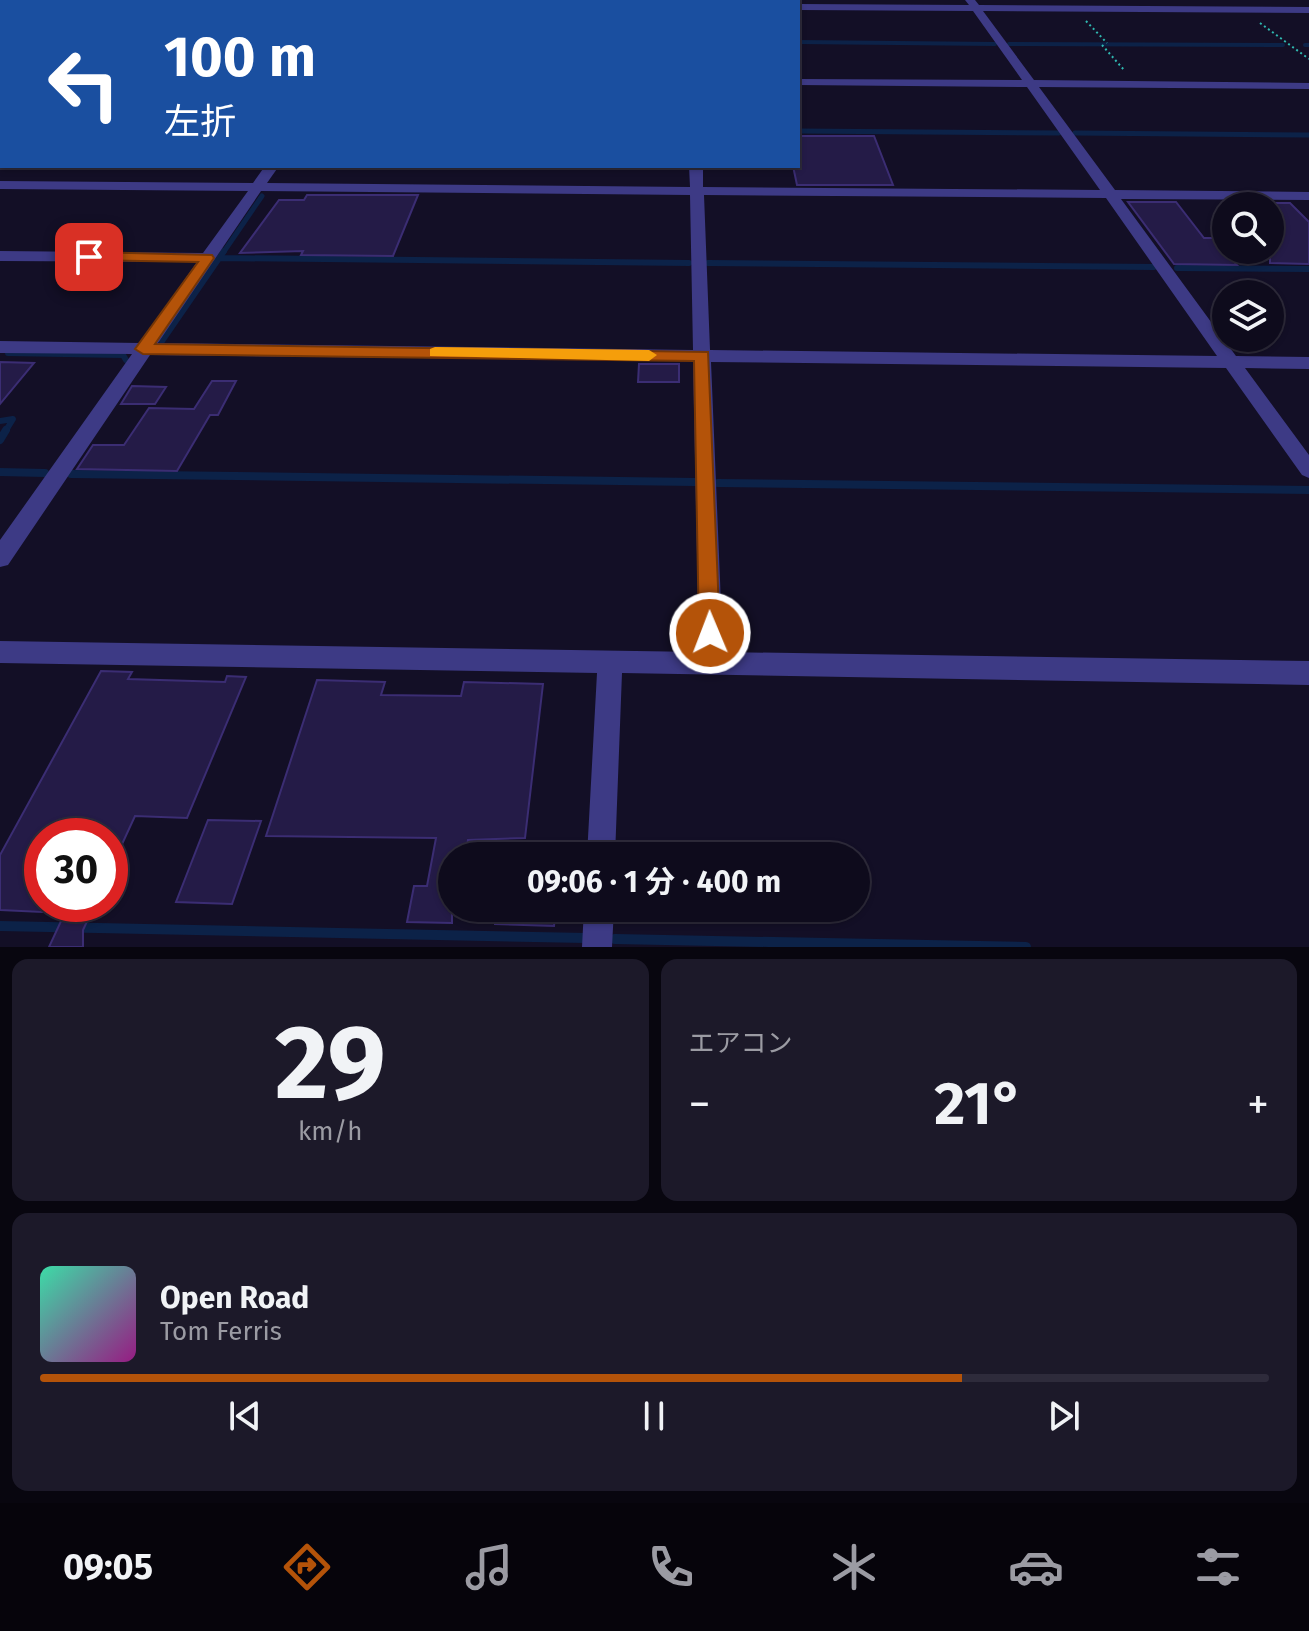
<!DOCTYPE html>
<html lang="ja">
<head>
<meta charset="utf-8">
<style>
	:root { --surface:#0e0b1c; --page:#1c1929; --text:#f1f3f6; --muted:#9b9ba3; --line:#2e2b3b; --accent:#b45309 }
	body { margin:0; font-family:"Fira Sans","Noto Sans JP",sans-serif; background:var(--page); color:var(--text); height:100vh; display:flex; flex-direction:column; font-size:30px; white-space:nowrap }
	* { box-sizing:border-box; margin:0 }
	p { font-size:26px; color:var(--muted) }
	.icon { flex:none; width:44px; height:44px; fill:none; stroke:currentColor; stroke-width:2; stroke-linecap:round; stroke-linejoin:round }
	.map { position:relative; height:947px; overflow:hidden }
	.side { display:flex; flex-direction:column; gap:12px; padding:12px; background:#08060f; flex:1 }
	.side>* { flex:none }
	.hud { position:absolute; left:0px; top:0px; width:800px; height:168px; box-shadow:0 2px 6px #0004,0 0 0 2px var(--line); background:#1a4fa0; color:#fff; overflow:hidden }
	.buttons { position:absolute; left:1212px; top:192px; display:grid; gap:16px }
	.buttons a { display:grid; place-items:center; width:72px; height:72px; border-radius:50%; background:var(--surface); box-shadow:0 2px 6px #0004,0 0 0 2px var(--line); font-size:40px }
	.speed { position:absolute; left:24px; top:818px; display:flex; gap:16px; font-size:40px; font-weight:700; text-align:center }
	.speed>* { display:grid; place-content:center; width:104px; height:104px; border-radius:50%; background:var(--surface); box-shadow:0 2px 6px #0004,0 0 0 2px var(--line); line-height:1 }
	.speed .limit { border:12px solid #d22; background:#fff; color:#111 }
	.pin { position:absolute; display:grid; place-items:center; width:68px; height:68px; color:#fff; margin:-34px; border-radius:16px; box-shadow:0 4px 12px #0006 }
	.me { position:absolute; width:88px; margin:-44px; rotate:359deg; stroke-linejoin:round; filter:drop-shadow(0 0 6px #0008) }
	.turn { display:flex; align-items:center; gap:28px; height:168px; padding:0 32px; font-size:36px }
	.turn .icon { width:104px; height:104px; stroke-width:2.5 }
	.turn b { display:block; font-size:56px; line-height:68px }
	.big { font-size:60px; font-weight:700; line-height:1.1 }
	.side .tile { flex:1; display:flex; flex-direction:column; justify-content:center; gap:12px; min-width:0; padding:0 28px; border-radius:16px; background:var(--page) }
	.side .dial { align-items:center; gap:0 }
	.dial b { font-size:104px; line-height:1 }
	.song { display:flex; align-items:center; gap:24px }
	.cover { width:96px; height:96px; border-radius:12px; background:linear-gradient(135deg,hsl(160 70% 55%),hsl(310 70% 35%)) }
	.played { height:8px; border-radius:4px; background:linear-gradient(90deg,var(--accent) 75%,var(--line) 75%) }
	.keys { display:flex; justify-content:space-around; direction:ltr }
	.heat { display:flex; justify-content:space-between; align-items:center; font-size:44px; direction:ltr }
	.side .tiles { flex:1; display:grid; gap:12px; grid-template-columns:1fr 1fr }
	.tile:last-child { grid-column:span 2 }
	.trip { position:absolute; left:438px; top:842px; width:432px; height:80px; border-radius:40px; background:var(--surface); box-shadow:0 2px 6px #0004,0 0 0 2px var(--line); font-weight:700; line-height:80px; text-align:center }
	.dock { display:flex; height:128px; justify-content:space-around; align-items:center; background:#06040b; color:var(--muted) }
	.dock .icon { width:56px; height:56px }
	.dock .current { color:var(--accent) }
	.dock b { font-size:36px; color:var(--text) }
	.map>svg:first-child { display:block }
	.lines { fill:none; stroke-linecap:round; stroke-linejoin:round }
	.stream-far4 { stroke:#0c2248; stroke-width:4 }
	.stream-far3 { stroke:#0c2248; stroke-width:5 }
	.stream-far2 { stroke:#0c2248; stroke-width:6 }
	.stream-far1 { stroke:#0c2248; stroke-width:8 }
	.stream { stroke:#0c2248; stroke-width:10 }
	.building { fill:#241b47; stroke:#3b2d73; stroke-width:2 }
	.path { stroke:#2fb8b0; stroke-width:2; stroke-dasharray:2 3; stroke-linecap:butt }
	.minor { fill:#3d3a85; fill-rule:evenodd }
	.route { fill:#b45309; stroke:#753606; stroke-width:2 }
	.slow { fill:#f59e0b }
</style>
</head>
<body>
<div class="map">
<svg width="1309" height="947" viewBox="0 0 1309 947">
	<rect width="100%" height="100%" fill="#130f26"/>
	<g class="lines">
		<path class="stream-far4" d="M798,42L995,44
			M1009,44L1283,45
			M1305,45H1309"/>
		<path class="stream-far3" d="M798,131L1059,133
			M1075,133L1309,135
			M223,253L262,196"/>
		<path class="stream-far2" d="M219,258L689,263
			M708,263L1154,267
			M1177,268L1309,269
			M162,341L224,251
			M8,353L123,355L126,360
			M0,421L13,419L5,432"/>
		<path class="stream-far1" d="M0,440L6,430
			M0,472L45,473
			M71,474L695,482
			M718,483L1309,490"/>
		<path class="stream" d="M0,926L586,938
			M615,939L1026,947"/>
	</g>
	<path class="building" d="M798,136H874L893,185H797L793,166H798Z
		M307,195H418L393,256L301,255L303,251L240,253L279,200H304Z
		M1128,202H1176L1204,238H1215L1237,265L1174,264Z
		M1270,203H1290L1309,222V264L1270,263Z
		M0,362L34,363L0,404Z
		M639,364H679V382H638Z
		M212,381H236L218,415H210L177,471L77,469L93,445H124L149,408L194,409Z
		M132,386L166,387L155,404H121Z
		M101,671L132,672L128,679L225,682L227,676L246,677L187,818L135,816L110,870V836H42V912L0,910V855Z
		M317,680L385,682L381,695L461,696L464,682L543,684L525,838L468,840L466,855H452V923L407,922L414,886H427L436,838L266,836Z
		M208,820L261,821L232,904L176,902Z
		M69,904H95L83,930V947H49Z
		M495,908H556L554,926L495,924Z"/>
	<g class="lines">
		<path class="path" d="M1086,21L1107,43
			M1260,23L1309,59
			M1102,45L1125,71"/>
		<path class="minor" d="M0,0H39L41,2H2L0,5Z
			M127,0H138L125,2Z
			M200,0H210L198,2Z
			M383,0H393L381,2Z
			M683,0H693V2H683Z
			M965,0H975L979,5L1309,7V13L983,11L1034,80L1309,83V89L1039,87L1115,190L1309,192V200L1121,199L1236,356L1309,357V369L1245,368L1309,455V478L1302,475L1226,368L711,362L723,652L1309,661V685L622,673L615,856H587L597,673L0,663V641L699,652L693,361L150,355L8,565L0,567V540L132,354L0,353V341L140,343L197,262L0,261V251L203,253L248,191L0,189V181L253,183L265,166H279L267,183L690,187L689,166H703V187L1100,190L1027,87L798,85V79L1022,80L973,11L798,10V4L969,5ZM261,191L690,195L693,350L158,343ZM704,195L1106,198L1217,356L710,350Z
			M0,33H2V39H0Z
			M0,73H2V79H0Z
			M584,908H614L612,947H582Z"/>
	</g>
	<path class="route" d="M89,252L212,255L214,258L155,344L708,352L720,633L717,640L710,643L702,640L699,633L694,361L143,354L135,349L198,262L84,260L82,257Z"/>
	<path class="slow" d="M435,347L649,350L657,355L649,361L430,356V349Z"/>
</svg>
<div class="buttons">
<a><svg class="icon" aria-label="search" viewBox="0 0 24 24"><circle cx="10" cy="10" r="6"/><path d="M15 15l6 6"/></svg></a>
<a><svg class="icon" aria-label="layers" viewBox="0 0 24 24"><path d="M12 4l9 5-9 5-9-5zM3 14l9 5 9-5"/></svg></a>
</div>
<div class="speed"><div class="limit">30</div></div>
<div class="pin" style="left:89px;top:257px;background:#d93025"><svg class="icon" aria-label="arrive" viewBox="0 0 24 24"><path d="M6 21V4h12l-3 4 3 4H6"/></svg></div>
<svg class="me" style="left:710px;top:633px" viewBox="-20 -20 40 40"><circle r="17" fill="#b45309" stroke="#fff" stroke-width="3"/><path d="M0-11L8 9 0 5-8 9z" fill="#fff"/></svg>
<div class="trip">09:06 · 1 分 · 400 m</div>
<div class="hud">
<div class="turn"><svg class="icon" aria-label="left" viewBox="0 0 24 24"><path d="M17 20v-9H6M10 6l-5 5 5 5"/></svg><div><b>100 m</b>左折</div></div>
</div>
</div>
<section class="side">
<div class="tiles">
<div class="tile dial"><b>29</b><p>km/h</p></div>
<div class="tile"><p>エアコン</p>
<div class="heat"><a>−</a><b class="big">21°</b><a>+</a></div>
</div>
<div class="tile">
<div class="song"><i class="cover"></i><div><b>Open Road</b><p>Tom Ferris</p></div></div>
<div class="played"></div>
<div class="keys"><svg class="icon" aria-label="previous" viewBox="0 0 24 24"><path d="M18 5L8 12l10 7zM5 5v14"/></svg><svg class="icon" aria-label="pause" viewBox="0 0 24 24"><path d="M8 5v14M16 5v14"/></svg><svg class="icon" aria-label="next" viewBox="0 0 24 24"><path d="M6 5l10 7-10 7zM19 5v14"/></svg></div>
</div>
</div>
</section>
<nav class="dock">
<b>09:05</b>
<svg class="icon current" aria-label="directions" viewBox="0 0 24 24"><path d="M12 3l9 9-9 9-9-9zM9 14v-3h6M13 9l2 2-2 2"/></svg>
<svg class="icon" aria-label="music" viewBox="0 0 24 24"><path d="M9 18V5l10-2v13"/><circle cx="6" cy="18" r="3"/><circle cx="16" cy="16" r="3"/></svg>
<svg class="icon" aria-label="phone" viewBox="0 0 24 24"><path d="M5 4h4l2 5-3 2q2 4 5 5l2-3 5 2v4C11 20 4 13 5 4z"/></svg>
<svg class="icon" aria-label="climate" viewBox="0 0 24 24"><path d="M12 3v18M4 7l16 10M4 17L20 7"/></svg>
<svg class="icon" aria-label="car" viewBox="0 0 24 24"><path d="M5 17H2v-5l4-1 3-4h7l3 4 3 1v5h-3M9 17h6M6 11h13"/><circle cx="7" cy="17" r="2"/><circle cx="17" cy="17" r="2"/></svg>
<svg class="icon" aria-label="filters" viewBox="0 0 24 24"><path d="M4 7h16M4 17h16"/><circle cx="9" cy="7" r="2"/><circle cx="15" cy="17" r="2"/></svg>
</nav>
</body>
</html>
